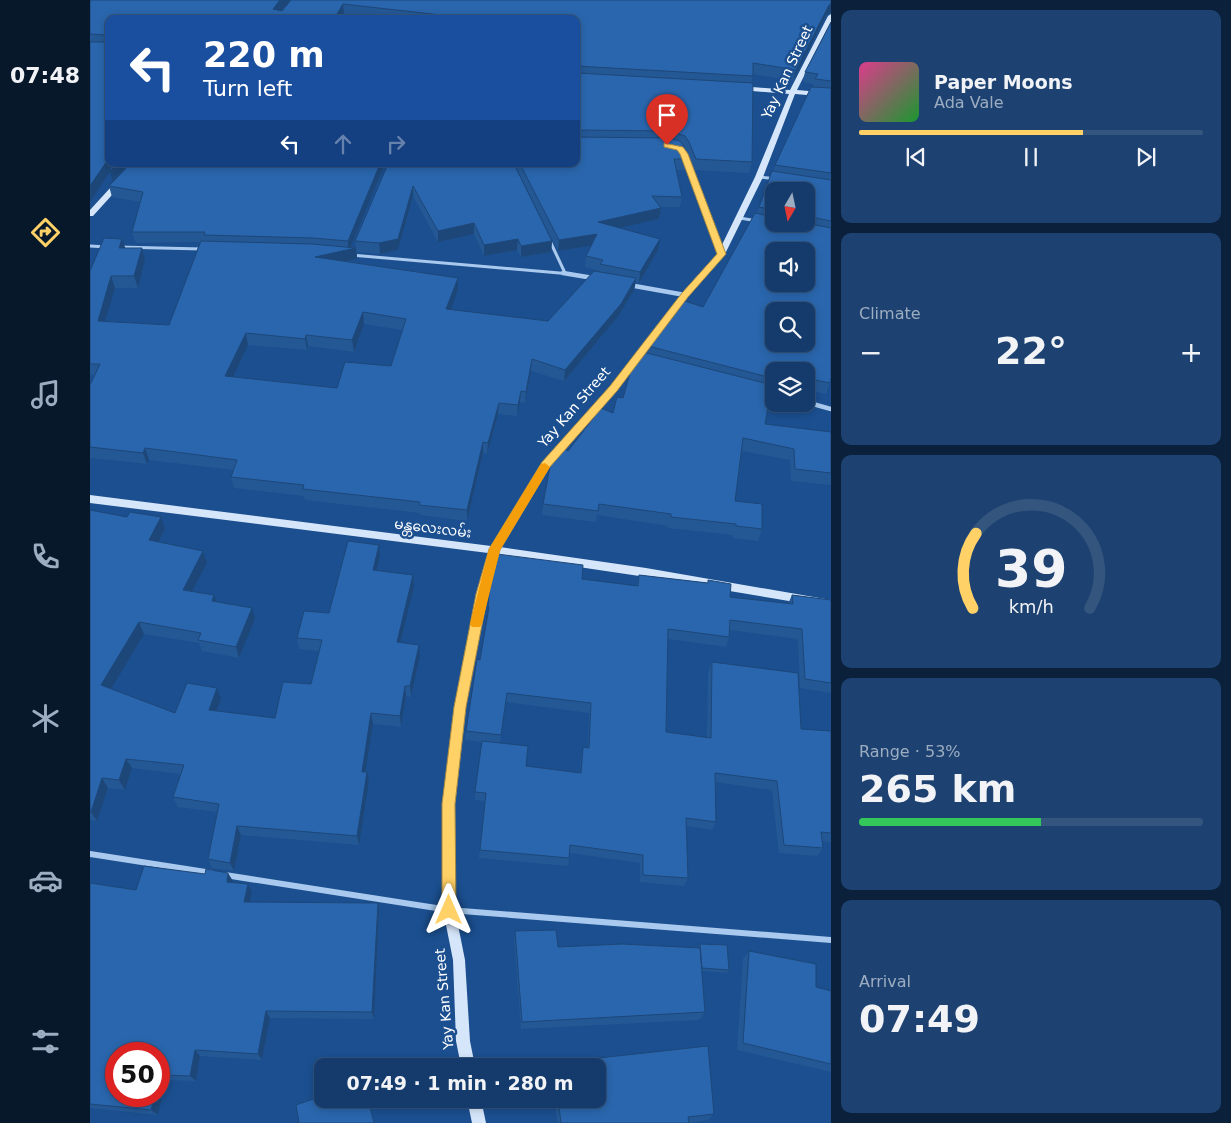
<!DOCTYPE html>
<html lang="en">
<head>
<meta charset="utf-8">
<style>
	:root { --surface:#143b6b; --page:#1d4271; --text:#f1f3f6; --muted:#9dadc1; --line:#33557e; --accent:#ffd166 }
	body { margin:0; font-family:"DejaVu Sans","Noto Sans Myanmar",sans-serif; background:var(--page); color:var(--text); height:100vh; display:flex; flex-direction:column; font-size:19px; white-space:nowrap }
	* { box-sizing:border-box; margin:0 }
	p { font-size:16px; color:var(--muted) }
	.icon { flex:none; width:28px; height:28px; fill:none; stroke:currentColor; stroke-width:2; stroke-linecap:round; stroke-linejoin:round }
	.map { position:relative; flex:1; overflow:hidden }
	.details { display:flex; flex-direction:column; gap:10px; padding:10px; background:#0b203b; width:400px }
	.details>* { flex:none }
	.hud { position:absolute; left:15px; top:15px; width:475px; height:152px; border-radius:10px; box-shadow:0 2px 8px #0003,0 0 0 1px var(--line); background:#1a4fa0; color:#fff; overflow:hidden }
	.needle { width:32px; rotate:189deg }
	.controls { position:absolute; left:675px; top:182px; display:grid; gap:10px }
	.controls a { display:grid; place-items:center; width:50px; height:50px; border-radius:10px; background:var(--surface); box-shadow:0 2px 8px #0003,0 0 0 1px var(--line); font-size:25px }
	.speed { position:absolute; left:15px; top:1042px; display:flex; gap:10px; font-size:25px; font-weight:700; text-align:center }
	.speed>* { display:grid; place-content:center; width:65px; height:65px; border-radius:50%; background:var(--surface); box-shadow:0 2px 8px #0003,0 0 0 1px var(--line); line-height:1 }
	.speed .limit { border:8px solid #d22; background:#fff; color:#111 }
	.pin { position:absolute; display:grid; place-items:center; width:42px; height:42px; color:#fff; margin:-51px -21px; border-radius:50% 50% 50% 0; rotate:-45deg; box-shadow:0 0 5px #0007 }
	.pin .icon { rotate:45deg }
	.me { position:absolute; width:55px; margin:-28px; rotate:0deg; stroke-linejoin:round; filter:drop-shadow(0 0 4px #0008) }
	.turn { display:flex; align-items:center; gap:18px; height:105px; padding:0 15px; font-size:22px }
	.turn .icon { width:65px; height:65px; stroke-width:2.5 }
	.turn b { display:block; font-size:35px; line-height:42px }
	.lanes { display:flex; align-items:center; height:48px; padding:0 15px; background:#0003; justify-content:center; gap:25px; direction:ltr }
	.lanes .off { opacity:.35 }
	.big { font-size:38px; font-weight:700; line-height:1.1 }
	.details .card { flex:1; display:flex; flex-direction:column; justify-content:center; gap:8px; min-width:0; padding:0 18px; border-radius:10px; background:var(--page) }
	.details .dial { align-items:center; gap:0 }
	.dial svg { height:130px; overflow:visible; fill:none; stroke:var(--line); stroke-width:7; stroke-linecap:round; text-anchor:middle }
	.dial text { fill:var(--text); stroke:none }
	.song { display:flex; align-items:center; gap:15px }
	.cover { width:60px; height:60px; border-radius:8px; background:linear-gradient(135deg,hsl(330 70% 55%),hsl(130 70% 35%)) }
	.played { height:5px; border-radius:2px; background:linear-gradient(90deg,var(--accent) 65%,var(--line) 65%) }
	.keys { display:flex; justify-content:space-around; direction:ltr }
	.heat { display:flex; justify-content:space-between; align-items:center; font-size:28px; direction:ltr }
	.charge { height:8px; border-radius:4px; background:linear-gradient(90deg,#34c759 53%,var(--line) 0) }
	.trip { position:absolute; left:224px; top:1058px; width:292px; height:50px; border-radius:10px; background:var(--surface); box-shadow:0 2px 8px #0003,0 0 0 1px var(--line); font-weight:700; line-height:50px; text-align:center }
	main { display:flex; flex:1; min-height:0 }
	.dock { display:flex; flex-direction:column; width:90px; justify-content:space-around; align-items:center; background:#08182b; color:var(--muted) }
	.dock .icon { width:35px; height:35px }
	.dock .on { color:var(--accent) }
	.dock b { font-size:22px; color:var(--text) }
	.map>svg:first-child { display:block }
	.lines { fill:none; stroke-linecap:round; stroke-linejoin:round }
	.street-far2 { stroke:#a9c9ee; stroke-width:3 }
	.street-far1 { stroke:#a9c9ee; stroke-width:4.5 }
	.street { stroke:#a9c9ee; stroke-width:6 }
	.secondary { fill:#d6e6fa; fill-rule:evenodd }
	.wall { fill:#245895; fill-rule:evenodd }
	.shaded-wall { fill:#1d4779 }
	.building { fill:#2a66ad; stroke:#1d4779; fill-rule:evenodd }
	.route { fill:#ffd166; stroke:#a68842 }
	.slow { fill:#f59e0b }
	.labels { text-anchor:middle; stroke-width:5; stroke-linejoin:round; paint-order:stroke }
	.street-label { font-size:14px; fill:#fff; stroke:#1b4f8f }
</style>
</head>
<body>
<main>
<nav class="dock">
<b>07:48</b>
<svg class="icon on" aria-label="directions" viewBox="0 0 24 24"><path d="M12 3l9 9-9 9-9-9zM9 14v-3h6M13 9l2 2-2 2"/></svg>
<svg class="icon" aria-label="music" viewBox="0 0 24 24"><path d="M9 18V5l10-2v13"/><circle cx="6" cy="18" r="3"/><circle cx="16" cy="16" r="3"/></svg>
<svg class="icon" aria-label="phone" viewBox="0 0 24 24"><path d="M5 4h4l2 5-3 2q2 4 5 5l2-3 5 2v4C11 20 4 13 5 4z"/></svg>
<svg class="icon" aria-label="climate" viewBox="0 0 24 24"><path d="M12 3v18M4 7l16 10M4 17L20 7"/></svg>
<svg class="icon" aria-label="car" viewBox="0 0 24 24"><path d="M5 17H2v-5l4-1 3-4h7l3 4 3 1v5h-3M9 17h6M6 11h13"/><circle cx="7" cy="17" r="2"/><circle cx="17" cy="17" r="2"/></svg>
<svg class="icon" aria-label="filters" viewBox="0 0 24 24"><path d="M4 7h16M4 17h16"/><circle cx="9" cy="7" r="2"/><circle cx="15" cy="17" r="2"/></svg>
</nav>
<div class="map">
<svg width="741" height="1123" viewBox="0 0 741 1123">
	<rect width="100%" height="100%" fill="#1b4f8f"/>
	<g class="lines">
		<path class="street-far2" d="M596,159L631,254
			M669,177L686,179
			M650,218L667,221
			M460,241L475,273
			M0,246L17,247
			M28,247L112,249
			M261,255L481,274"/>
		<path class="street-far1" d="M473,273L503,278
			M539,285L595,295
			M716,402L741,409"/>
		<path class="street" d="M0,854L122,873
			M135,875L359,910L741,940"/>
		<path class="secondary" d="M741,14V22L707,90L741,93V97L705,94L673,177L635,254L598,297L527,390L459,467L410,547L556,568L741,600V608L556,577L407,555L397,594L376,707L365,804V910L375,960L380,1041L385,1066H371L366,1041L363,960L353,910V804L364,707L387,594L398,553L0,503V495L401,546L453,463L521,386L592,293L628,253L665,177L699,94L650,90L647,88L650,86L700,90L738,16Z
			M42,164H50L3,216H0V210Z
			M377,1099H391L396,1123H382Z"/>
	</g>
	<path class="wall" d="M0,0H201L192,11L201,0L736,15L703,81L663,74L661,83L662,162L659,173L604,170L597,153L595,149L598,159L596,170H587L592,197L590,207H570L571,208L569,219L529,228L568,250L549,283L546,282L544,290L529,315L474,381L441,371L435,403L430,402L427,416L408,414L397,454L393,453L377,521L330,515V513L215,500L214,496L144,488L141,477L143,470L59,460L57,464L1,458L0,461V385L5,375H0V271L35,248H52L55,260L48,288H25L15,321L79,325L110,242L46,243L42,232L51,202L22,197L19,186L23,182L20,172L0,202ZM254,14L294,19H486V164H424L468,251L501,246L496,256L495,267L509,271V272L458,321L360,310L368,289V278L257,261L267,259V252L290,254L308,250L323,196L348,242L384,234L394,256L427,250L431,257L461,252L462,241L298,164L265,241L266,248L261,247L295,164H19V19ZM274,324L312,330L301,366L247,388L143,377L158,345L217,350L218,346L264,352Z
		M741,22V378L740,383L736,394L716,390V371H684V383L681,382L680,384L675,424L741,432V485L701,481L700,460L652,451L645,501L672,529L668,541L643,538V535L578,528V526L507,515L506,522L452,515L453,504L478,451L523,413L533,398L557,353L558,346L613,307L667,213L669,207L684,171L685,165L723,87L724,84L713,82L715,72ZM684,191H716V224H684Z
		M0,510L75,529L69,542L113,551L117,563L102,592L165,619L149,658L112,651L109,643L54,634L21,689L85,713L131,699L126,711L185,718L221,684L229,651L209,649L207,638L239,613L290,557L287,570L324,587L311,642L330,656L321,697L316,696L311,727L283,724L275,772L279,782L269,845L151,835L144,871L122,868L118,859L127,812L88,807L83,797L91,774L42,768L35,790L18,788L7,821L0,820Z
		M549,575L618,583V580L640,597L698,604L702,595L741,600V693L710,688L708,639L640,630L639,637L636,647L578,639L576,732L617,738L618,672L622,662L711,729L741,731V842L732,841L733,848L727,856L689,853L682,790L625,782L626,822L622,830L596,826L598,878L594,886L550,882V863L480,853L478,866L389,858L395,801L385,800V792L392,742L375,740L376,731L390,660L398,616V606L492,579L546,586ZM416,702L499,713L498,748L493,747L491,756L490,773L436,766L410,743Z
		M143,881L142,883L158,884L162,892L160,902L288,903L289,911L284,1019L180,1018L172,1060L110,1056L106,1081L76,1080L68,1115L0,1108V883L46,890Z
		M425,931L468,947L608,948L610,944L639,970L637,973L611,971L615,1012L609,1020L431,1029L424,940Z
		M659,951L726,987L741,991V1072L647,1050L653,959Z
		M618,1046L624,1114L618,1120L599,1123H468L464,1099H508V1066H462L463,1063Z"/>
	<path class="shaded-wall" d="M190,0H201L184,19L183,9Z
		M253,4L254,14L251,19H244Z
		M741,4V12L736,15L703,81L706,70L739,5Z
		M19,158V164H40L23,182L20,172L0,202V186Z
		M290,164H295L260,249L266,248L267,259L226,268L225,257L258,249V241Z
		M323,186V196L308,250L290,254L289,243Z
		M571,208L569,219L507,233L508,222Z
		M384,223V234L348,242V231Z
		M507,234L506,245L468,251L469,240Z
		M32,239L36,250L29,248Z
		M428,239L427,250L394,256V245Z
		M570,239L568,250L549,283L550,272Z
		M462,241L461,252L431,257V246Z
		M52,248L55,260L48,288L44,276Z
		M21,276L25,288L12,332L8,321Z
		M368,278V289L357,321L356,309Z
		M546,278L544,290L529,315L474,381L475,370Z
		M273,312L274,324L264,352L262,340Z
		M156,333L158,345L138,388L135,376Z
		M216,335L218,346L217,350L215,339Z
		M442,359L441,371L435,403L436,392Z
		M431,391L430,402L427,416L428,405Z
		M409,403L408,414L397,454L398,443Z
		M393,442V453L377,521V510Z
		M55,448L59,460L57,464L53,453Z
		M71,517L75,529L64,551L59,540Z
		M289,545L290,557L284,581L283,570Z
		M113,551L117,563L97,601L93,590Z
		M323,575L324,587L308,653L307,642Z
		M124,595L128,606L122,601Z
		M162,608L165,619L149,658L146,647Z
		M49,622L54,634L17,696L11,685Z
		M329,645L330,656L321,697L320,686Z
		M315,686L316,696L311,727L310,716Z
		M127,688L131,699L123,720L119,710Z
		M281,713L283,724L274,781L272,772Z
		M36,759L42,768L35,790L29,780Z
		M277,772L279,782L269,845L267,836Z
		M12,778L18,788L7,821L1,812Z
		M147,826L151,835L144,871L140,863Z
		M138,873L143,881L141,891L137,882Z
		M158,884L162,892L158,911L154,902Z
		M288,903L289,911L284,1019L282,1012Z
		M176,1011L180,1018L172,1060L168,1054Z
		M105,1050L110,1056L106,1081L100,1076Z
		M70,1075L76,1080L68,1115L61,1110L65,1096H69V1081Z"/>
	<path class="building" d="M0,0H190L183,9L192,11L201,0H741V4L739,5L706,70L663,63V76L486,66V19H358L360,16L253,4L244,19H19V158L0,186V42H16L18,41L16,35L0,34Z
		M741,22V81L725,79L728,74L715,72Z
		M486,70L487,73L663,83L662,162L606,159L599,142L595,136L580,131L486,130Z
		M721,87L741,88V173L685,165Z
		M486,136L487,137L578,138L590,141L593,145L598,159H584L592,197L562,196L571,208L508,222L570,239L550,272L510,264L513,260L496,256L507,234L469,240L430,164H486Z
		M22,164H27L20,171Z
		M40,164H290L258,241L223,238L114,235L115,232H42L53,192L19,186Z
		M298,164H424L462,241L431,246L428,239L394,245L384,223L348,231L323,186L308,239L289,243L265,241Z
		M682,171L741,180V221L716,216V191H684V210L669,207Z
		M665,213L684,217V224H716V223L741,228V378L740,383L716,378V371H683L682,378L558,346L592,300L613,307ZM684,251H716V284H684ZM684,311H716V344H684Z
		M14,238L32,239L29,248H52L44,276H21L8,321L79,325L111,241L222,244L266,248L225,257L368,278L356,309L458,321L504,271L546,278L531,304L475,370L442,359L436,392L431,391L428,405L409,403L398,443L393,442L377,510L329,505L330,502L213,489L214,485L141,477L147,460L55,448L53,453L0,447V385L10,364H0V271ZM273,312L316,319L301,366L255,362L247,388L135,376L156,333L215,339L216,335L262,340Z
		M553,352L682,385L675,424L741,432V473L705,469L704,449L653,438L645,501L672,504V529L646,526V524L581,517V514L509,504L508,511L453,504L462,456L471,446L478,451L511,408L523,413L527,397L533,398L542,366Z
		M0,510L37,517L40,512L71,517L59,540L113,551L93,590L124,595L122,601L162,608L146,647L108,640L111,633L49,622L11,685L85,713L97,683L127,688L119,710L185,718L193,682L221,684L232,640L207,638L214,611L239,613L258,541L289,545L283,570L323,575L307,642L329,645L320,686H315L310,716L281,713L272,772H277L267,836L147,826L140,863L118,859L129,804L83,797L94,765L36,759L29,780L12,778L1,812H0Z
		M407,554L493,565L492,579L548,586L549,575L618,583V580L641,584L640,597L703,604L702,595L741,600V683L715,679L712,629L640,620L639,637L578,629L576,732L621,738L622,662L708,673L711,729L741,731V833L731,832L733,848L694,845L687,781L625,773L626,822L596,818L598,878L553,875V855L480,845L479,858L390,850L396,793L385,792L392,741L438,746L436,766L491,773L493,747L499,748L501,703L417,693L411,735L376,731L387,659L390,660L399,607L398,606L400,584Z
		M54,866L115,874L116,869L138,873L137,882L158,884L154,902L288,903L282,1012L176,1011L168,1054L105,1050L100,1076L70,1075L69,1081V1054H26V1096H65L61,1110L0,1104V883L46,890Z
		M466,930L468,947L532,944L610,948L615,1012L432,1022L425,931Z
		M610,944L637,945L639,970L612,968Z
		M659,951L726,964V987L741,991V1064L653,1043Z
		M618,1046L624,1114L598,1117L599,1123H471L468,1099H508V1066H463V1063Z
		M232,1096V1099H278L284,1123H205L209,1122L206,1105Z"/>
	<path class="route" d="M574,143L593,147L598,154L636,254L598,297L527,391L459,468L410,550L398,594L376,707L365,804L366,910L364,916L359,918L354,916L352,910V804L364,707L386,594L399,549L452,462L520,386L592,293L627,254L590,154L587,150L574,147Z"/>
	<path class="slow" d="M455,463L460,467L410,550L392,624L390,627H382L380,624L399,549L451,464Z"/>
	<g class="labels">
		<g class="street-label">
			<text transform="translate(697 72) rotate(-65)" y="5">Yay Kan Street</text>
			<text transform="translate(484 407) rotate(-49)" y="5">Yay Kan Street</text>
			<text transform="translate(343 528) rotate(7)" y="5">မန္တလေးလမ်း</text>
			<text transform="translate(354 999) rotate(-95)" y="5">Yay Kan Street</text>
		</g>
	</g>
</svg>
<div class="controls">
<a><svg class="needle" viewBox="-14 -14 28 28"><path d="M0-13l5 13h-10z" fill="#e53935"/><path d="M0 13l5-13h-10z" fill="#9dadc1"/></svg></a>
<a><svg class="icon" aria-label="sound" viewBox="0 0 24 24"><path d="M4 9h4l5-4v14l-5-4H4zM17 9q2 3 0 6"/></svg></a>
<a><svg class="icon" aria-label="search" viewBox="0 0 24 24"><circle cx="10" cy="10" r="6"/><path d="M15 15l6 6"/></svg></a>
<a><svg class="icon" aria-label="layers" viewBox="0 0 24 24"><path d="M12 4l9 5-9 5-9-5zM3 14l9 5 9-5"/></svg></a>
</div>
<div class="speed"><div class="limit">50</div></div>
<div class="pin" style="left:577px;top:145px;background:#d93025"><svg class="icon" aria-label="arrive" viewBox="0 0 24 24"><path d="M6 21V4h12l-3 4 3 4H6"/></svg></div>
<svg class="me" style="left:359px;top:910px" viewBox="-20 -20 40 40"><path d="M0-17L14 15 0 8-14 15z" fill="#ffd166" stroke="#fff" stroke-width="4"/></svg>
<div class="trip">07:49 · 1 min · 280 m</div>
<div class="hud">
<div class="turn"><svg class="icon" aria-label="left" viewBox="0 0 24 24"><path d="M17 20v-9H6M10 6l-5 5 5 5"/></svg><div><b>220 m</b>Turn left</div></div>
<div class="lanes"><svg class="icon" aria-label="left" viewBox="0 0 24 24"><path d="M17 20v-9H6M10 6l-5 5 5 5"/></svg><svg class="icon off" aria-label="ahead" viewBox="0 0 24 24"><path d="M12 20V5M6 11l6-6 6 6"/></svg><svg class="icon off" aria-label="right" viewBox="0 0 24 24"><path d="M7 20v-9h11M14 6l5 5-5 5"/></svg></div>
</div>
</div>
<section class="details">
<div class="card">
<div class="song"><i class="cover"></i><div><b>Paper Moons</b><p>Ada Vale</p></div></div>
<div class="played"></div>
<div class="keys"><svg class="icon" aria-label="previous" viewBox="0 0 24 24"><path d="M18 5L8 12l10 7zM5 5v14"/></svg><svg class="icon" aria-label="pause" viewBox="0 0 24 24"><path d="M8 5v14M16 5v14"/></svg><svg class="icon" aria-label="next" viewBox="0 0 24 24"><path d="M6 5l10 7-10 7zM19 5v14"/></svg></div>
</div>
<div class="card"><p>Climate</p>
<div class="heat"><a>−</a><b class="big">22°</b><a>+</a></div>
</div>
<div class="card dial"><svg viewBox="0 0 100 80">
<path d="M14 69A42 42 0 1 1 86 69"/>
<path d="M14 69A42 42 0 0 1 16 23" stroke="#ffd166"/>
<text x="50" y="56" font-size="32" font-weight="700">39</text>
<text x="50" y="72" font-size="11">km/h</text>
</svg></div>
<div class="card"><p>Range · 53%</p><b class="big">265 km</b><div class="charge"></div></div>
<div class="card"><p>Arrival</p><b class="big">07:49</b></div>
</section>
</main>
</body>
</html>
